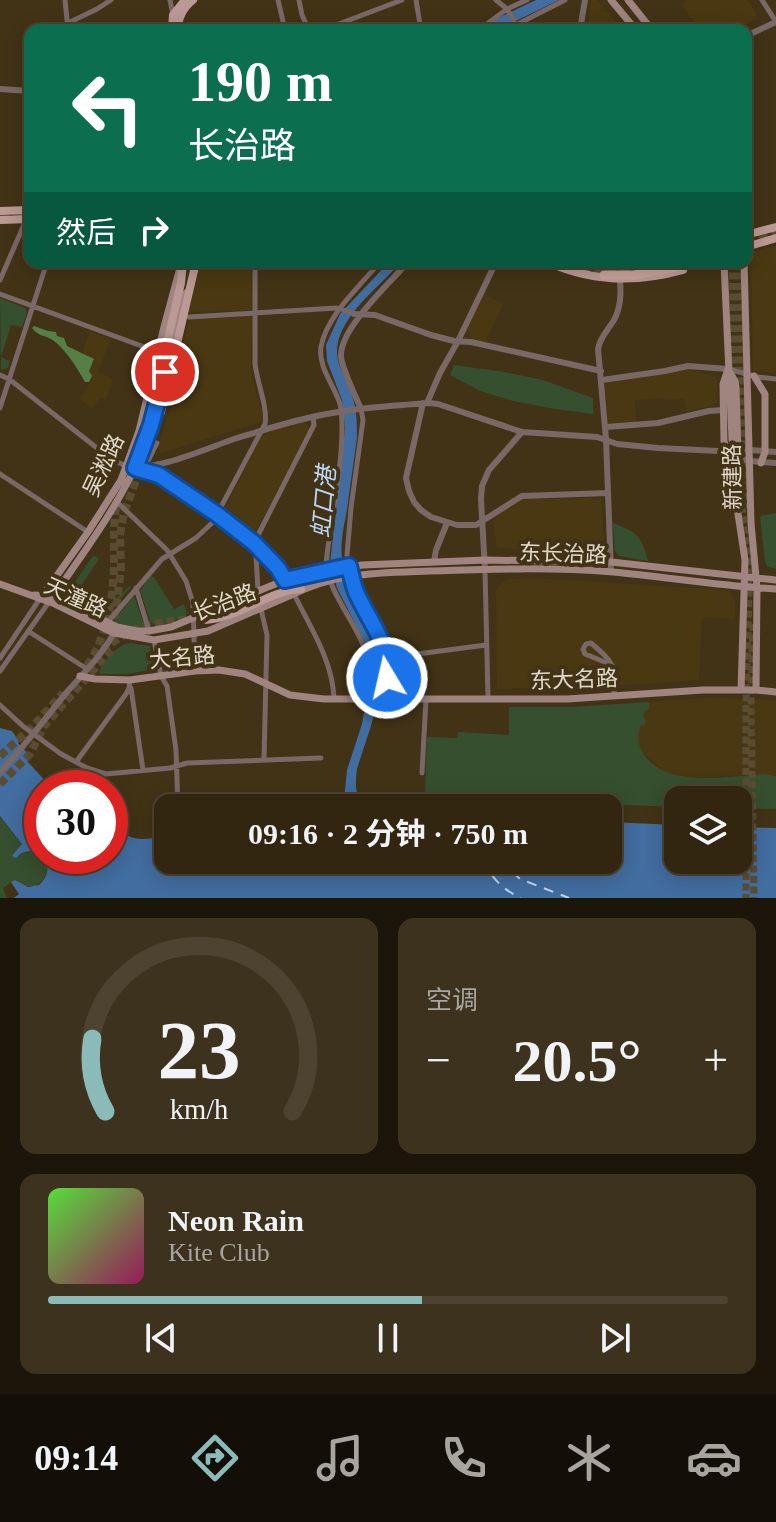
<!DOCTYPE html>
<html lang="zh">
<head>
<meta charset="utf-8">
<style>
	:root { --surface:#322610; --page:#3d321e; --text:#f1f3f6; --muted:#a8a59f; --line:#4d4330; --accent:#8bbbb9 }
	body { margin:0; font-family:"Times New Roman","Noto Sans SC",serif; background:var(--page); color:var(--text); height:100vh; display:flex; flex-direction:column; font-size:30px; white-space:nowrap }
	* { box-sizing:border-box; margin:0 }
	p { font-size:26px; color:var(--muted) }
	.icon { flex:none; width:44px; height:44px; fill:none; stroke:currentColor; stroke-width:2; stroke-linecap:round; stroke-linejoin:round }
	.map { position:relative; height:898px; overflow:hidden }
	.sheet { display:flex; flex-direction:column; gap:20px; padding:20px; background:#1c1509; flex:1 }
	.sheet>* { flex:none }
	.top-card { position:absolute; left:24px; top:24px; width:728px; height:244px; border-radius:16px; box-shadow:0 4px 20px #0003,0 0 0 2px var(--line); background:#0b6e4f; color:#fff; overflow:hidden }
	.tools { position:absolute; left:664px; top:786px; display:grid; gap:16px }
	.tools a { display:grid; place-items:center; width:88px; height:88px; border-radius:16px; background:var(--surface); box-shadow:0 4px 20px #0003,0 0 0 2px var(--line); font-size:40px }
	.speed { position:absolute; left:24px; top:770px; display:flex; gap:16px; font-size:40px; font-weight:700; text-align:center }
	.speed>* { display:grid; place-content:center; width:104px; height:104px; border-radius:50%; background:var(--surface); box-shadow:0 4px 20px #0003,0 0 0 2px var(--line); line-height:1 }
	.speed .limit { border:12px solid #d22; background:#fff; color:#111 }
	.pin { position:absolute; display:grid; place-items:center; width:68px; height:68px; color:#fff; margin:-34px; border:4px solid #fff; border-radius:50%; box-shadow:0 2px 8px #0007 }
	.me { position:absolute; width:88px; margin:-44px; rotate:351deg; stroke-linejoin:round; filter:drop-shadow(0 0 6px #0008) }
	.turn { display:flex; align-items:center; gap:28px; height:168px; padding:0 32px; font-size:36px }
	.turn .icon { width:104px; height:104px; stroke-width:2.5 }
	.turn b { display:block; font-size:56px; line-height:68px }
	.then { display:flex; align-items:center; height:76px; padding:0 32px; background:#0003; gap:16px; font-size:30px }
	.big { font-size:60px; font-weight:700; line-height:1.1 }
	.sheet .widget { flex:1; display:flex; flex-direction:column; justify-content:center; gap:12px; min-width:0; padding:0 28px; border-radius:16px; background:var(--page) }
	.sheet .dial { align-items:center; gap:0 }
	.dial svg { height:208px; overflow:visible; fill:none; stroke:var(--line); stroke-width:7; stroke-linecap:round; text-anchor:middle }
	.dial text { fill:var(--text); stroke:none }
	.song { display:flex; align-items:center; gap:24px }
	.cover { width:96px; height:96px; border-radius:12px; background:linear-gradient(135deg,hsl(110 70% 55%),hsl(330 70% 35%)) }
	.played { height:8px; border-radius:4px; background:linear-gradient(90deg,var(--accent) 55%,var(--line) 55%) }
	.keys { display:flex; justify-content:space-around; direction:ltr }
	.heat { display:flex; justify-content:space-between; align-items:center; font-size:44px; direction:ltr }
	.sheet .tiles { flex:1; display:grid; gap:20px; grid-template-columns:1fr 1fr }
	.widget:last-child { grid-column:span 2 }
	.trip { position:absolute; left:154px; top:794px; width:468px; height:80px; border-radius:16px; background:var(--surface); box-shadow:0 4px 20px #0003,0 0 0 2px var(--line); font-weight:700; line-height:80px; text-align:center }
	.menu { display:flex; height:128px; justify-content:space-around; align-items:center; background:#140f06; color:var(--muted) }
	.menu .icon { width:56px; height:56px }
	.menu .active { color:var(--accent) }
	.menu b { font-size:36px; color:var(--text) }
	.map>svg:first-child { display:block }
	.built { fill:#4a3812 }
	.green { fill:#364f2e }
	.forest { fill:#557f47 }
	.water { fill:#426da0 }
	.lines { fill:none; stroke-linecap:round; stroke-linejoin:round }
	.ferry { stroke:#bdd6f4; stroke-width:2; stroke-dasharray:10 8; stroke-linecap:butt }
	.secondary-tunnel { stroke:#5a4c31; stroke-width:7; stroke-dasharray:7 3.5; stroke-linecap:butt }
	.primary-tunnel { stroke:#5a4c31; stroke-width:8; stroke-dasharray:8 4; stroke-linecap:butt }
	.trunk-tunnel { stroke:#5a4c31; stroke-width:9; stroke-dasharray:9 4.5; stroke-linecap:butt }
	.minor { stroke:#796866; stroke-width:5 }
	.tertiary { stroke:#796866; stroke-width:6 }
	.secondary { stroke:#9f8480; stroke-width:7 }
	.primary { stroke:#bb9994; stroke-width:8 }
	.trunk { stroke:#c8a29d; stroke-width:9 }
	.route-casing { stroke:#114b97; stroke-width:20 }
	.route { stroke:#1a73e8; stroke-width:14 }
	.labels { text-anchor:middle; stroke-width:8; stroke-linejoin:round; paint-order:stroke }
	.street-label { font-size:22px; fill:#e1d8c7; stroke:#423316 }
	.water-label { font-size:24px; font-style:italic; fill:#bdd6f4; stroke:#423316 }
</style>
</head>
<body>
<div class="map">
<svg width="776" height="898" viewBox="0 0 776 898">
	<rect width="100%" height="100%" fill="#423316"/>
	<path class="built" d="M591,0H597L623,30H587Z
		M687,0H748L756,13L757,19L733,30H699L682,5Z
		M776,245V373L753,371L751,253Z
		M199,266L251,267L252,310L189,312Z
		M482,293L503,304L485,343L472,340L466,326Z
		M249,313L252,318L251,367L253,381L263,418L262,422L161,453L158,449L183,359V343L190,318Z
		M90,331L111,339L98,371L113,379L106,400L100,398L92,409L80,398L92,380L88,371L94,360L82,353Z
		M690,369L717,377V403L712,406L687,411L684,399L665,400V398L635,400L636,422L608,423L604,381Z
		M305,421L308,426L309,430L255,533L247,534L226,518L224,511L264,431Z
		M601,498L604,541L585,542L584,552L512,549L497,547L493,521L508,507L525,499Z
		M536,578L725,590L730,592L735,600V619L702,617L699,680L599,687L497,689L496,590L503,581L509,579Z
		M714,697L776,701V776L764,774L686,778L664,771L643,754L640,749L638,730L641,725L646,722L643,715L645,711L649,708V702Z"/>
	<path class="green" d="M0,298L25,308L27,313L22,327L11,325L1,357L10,361L8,368L1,370Z
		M454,365L505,372L543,380L593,398V414L549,408L513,401L480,391L450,375Z
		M776,513V569L767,566L765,562L760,516Z
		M613,523C638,533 641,535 648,561L619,556L615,551Z
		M95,556L99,559L82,584L83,594L111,603L130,586L131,587L109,611L103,614L73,599L69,594L71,588L92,557Z
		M150,576L154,577L174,609L184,604L187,614L185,616L159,626L151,623L140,591Z
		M134,596L144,624L143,629L117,623L114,620Z
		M129,643L150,646L154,669L128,674H100L99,672C104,660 116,646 129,643Z
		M649,702V709L645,711L643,715L646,721L644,726L641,725C637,734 638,747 644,755C669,789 728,776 764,774L776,776V809L738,808V800H678V807L526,801L425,793L427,737L457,738L458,732L509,735V707H570Z
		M0,817L22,844L18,856C42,841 60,871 36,886H24L15,880L3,888L7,898H0Z"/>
	<path class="forest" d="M34,326L48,331L56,332L57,336L64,338L67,346L94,359L89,371L92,376L89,382H85C78,369 66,350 54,341C46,335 39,337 32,328Z"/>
	<path class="water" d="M536,0H559L497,30H483L496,19Z
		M389,262H401C379,288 326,325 339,364C343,376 350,387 353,399C357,411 357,425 357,437C354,461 350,485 347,510C344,525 340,543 342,559C346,587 364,612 374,638C391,682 370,726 357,769C355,784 354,801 370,808H340L344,800L347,770L362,724L371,672L370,657L365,643L337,588L330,563L345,428L342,400L327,361L326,345L340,314Z
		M0,728L12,731L19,741L18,743L31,757L27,761L50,786L55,788H42V856C33,849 23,850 16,858L12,856L22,844L0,816Z
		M608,822L678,825V860H738V827L776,828V898H14L19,894L11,882L15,880L28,887L39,885C49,876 50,866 42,856H110V823C134,843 138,840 168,836V860H608Z"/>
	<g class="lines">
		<path class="ferry" d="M484,860C491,879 504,890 521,898
			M499,860L520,879L569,898"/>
		<path class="secondary-tunnel" d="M732,262L735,376
			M737,262L743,453L747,508
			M732,439L736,477
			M740,485L748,564L749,593L746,707V898
			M753,624L751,707L754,898"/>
		<path class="primary-tunnel" d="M123,484L149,415L155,394
			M202,617L218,614L243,604
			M111,630L116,610L121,569L120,535L124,513L161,412
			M102,651C132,625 151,624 188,619
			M87,666C107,636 113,600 114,564C114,542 113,522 117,501
			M0,756L31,728L63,693
			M0,784L30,754L44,726L111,650"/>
		<path class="trunk-tunnel" d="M0,216L28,213
			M746,242L776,234
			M585,262H636
			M567,266C599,274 634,270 666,262"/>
		<path class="minor" d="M65,0L68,30
			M170,0L173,15
			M278,0L285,30
			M299,0L302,15L309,30
			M416,0L421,30
			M496,0L507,9L514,20
			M762,0L776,22
			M68,23L97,9L111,0
			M323,30L402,0
			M479,30L507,9L527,0
			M506,30L565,0
			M196,265L255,263
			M0,280L26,220
			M0,294L158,352
			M189,317L336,308L342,309L354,314
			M728,369L758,377L776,379
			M0,375L9,379L111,459L126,466
			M0,408L47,262
			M361,409L363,420L351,508L347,555L355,588L378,631L386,652L387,667L385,698
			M143,465L149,459L157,443
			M139,468C159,473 175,486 192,498C226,521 264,545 285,580
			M0,474L88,532
			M117,502L167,550L186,581L193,603L195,671
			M485,570L488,698
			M136,588L149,631
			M258,591L256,555L254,543L314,425L313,417
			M294,594C310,627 333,661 334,699
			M261,609L267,635L264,759
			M106,624L162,559L196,538L213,522L265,424C268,408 257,382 255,364V262
			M28,631L87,669
			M154,640L161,676L167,686L176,750L178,808
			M0,658L39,600
			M387,658L486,645
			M612,665L585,654L583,649L586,644L591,643C614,663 616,665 614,696
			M0,671L49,602
			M131,688L143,770
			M363,699C386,651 339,616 328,574C324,562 329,545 330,532C335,498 342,463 342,428C342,420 342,412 340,404C334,385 318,367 321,347C326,316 361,285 380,262
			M0,705L24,727L61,754L87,768L106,774L170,768L187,763L321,758
			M76,762L126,694L129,688L130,680
			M422,773L426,699"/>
		<path class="tertiary" d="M580,30L585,0
			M746,36L776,22
			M0,89L30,91
			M354,314L375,315L431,335L454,341L471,342L601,371
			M602,380L665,371L688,366L728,369
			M423,403L406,478L409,491L414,502L421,510L431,517L457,525H476L522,496L608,493
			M427,403L440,373L458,341L496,262
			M361,409C355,394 343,372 341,357C339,329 390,283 408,262
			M606,427L658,423L709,411L723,410
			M724,454L750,461L776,463
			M126,466C155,472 205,449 234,439C260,431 285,423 312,417C351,408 389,406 429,403L438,404L522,432L597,437L617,444L658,448L718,451L750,450L776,452
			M434,562L436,550L447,523
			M485,570L481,499L482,486L489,470L522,432
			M611,572L606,439L598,349C600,337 608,330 614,320C621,307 621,294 620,280
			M0,772C24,747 44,720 66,693C83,674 101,656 114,633"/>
		<path class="secondary" d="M611,0L636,30
			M628,0L652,30
			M724,262L732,439
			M744,262L751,523L757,588L756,690
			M728,369L723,384L724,441L732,474L745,560L741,690
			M729,371L735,381L736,387L739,489
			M754,376L765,394V452L761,463
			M0,584L55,604L114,633L154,640L208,631L289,596C338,572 377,573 430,571C491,569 552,567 613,572C667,577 721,586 776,589
			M34,595L50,596L60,599L117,627L137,631H149L171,627L285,580L362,565L485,560L611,562L776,580
			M43,595L88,532L121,480L139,431L164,327L180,268
			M51,600C80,557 114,513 136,465C158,415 168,359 181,305L186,293
			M80,676L95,679L130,680L195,671L219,670L245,674L290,695L324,699H567L703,690H756L776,692"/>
		<path class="primary" d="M172,30L173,15L185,0
			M178,30C178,17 183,8 193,0
			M0,211L30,210
			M0,220L30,219
			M746,235L776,227
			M746,247L776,238
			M548,262C592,282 637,283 683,270
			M155,394L181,283L183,262
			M161,412L196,262
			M286,587L319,576L322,573
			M205,620C240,618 267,591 301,589"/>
		<path class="trunk" d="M644,264L651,262
			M604,275H634L704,262"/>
	</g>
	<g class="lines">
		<g class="route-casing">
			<path id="route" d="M165,372L151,425L135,468L159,475L218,515L254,543L278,568L285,580L349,566C351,575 353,584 356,592C370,624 389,640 387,678"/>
		</g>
		<use href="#route" class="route"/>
	</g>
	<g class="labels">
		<g class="street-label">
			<text transform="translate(103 465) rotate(-65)" y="8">吴淞路</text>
			<text transform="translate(732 477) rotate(-91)" y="8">新建路</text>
			<text transform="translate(563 553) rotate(2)" y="8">东长治路</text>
			<text transform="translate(76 597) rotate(24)" y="8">天潼路</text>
			<text transform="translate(224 602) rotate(-21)" y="8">长治路</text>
			<text transform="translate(182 657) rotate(-5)" y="8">大名路</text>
			<text transform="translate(574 679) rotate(-2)" y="8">东大名路</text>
		</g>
		<g class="water-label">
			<text transform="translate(324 502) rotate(-85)" y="8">虹口港</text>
		</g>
	</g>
</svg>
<div class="tools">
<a><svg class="icon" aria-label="layers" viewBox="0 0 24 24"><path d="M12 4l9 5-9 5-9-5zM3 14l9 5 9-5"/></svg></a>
</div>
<div class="speed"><div class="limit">30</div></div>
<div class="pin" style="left:165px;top:372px;background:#d93025"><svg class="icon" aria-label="arrive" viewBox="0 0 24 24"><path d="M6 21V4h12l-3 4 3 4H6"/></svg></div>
<svg class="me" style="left:387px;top:678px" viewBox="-20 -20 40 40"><circle r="17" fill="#1a73e8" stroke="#fff" stroke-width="3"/><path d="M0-11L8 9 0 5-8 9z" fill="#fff"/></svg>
<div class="trip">09:16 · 2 分钟 · 750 m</div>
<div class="top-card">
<div class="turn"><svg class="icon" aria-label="left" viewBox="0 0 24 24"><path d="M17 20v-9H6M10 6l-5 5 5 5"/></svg><div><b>190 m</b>长治路</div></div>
<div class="then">然后<svg class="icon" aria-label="right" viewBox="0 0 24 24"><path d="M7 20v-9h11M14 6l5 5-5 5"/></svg></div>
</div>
</div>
<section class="sheet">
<div class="tiles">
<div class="widget dial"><svg viewBox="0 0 100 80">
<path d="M14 69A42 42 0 1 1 86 69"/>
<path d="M14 69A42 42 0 0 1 9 41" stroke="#8bbbb9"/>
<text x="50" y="56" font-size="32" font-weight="700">23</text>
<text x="50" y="72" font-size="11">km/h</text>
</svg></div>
<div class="widget"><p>空调</p>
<div class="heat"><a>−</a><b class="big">20.5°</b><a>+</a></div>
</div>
<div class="widget">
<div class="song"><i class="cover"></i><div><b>Neon Rain</b><p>Kite Club</p></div></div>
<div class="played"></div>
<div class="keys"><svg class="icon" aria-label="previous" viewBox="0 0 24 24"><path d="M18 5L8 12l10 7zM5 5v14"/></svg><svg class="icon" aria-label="pause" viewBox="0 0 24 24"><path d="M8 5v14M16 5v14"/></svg><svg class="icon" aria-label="next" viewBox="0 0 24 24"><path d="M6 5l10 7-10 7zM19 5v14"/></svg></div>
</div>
</div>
</section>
<nav class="menu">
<b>09:14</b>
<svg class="icon active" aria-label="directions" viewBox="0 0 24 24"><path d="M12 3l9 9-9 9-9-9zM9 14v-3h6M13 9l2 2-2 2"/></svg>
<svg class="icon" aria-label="music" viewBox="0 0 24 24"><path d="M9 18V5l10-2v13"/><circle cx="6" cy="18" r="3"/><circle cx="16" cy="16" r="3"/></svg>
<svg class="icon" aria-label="phone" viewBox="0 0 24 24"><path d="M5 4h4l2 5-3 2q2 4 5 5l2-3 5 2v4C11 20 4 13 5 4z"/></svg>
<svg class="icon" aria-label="climate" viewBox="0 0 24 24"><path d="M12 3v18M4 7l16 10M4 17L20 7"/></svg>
<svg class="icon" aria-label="car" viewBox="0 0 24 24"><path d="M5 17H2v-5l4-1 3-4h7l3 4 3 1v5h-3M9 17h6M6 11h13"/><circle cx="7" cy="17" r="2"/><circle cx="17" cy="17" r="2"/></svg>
</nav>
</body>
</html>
